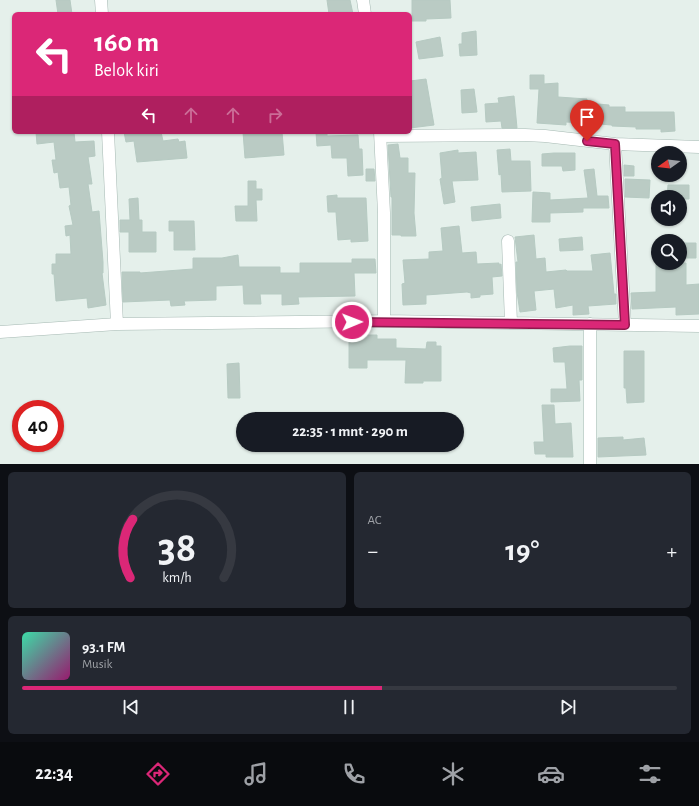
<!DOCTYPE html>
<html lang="id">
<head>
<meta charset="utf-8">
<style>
	:root { --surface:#171b24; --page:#242831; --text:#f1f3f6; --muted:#9ea1a6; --line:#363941; --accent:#db2777 }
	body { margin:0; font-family:"Alegreya Sans",sans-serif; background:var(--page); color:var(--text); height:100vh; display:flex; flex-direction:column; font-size:15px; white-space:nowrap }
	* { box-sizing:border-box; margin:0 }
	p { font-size:13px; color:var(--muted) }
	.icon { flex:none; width:22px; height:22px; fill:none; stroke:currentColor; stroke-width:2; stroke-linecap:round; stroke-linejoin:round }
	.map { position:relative; height:464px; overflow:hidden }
	.drawer { display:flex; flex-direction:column; gap:8px; padding:8px; background:#0d0f14; flex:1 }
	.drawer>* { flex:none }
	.banner { position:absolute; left:12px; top:12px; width:400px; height:122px; border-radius:6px; box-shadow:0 1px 3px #0004; background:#db2777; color:#fff; overflow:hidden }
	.needle { width:26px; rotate:256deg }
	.controls { position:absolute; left:651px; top:146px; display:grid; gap:8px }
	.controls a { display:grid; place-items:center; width:36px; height:36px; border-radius:50%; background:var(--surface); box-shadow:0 1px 3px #0004; font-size:20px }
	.speed { position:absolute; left:12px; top:400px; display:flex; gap:8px; font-size:20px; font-weight:700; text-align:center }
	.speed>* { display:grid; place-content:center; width:52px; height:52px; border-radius:50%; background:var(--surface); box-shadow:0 1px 3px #0004; line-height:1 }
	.speed .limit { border:6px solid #d22; background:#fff; color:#111 }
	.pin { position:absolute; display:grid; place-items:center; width:34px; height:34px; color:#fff; margin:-41px -17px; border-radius:50% 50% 50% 0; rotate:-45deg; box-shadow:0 0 4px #0007 }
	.pin .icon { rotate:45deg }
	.me { position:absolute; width:44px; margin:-22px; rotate:89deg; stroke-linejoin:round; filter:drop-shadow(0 0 3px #0008) }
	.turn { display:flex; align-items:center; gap:14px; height:84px; padding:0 16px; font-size:18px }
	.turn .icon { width:52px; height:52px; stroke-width:2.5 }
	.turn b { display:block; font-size:28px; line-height:34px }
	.lanes { display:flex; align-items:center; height:38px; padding:0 16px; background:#0003; justify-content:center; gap:20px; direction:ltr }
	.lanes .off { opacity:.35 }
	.big { font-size:30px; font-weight:700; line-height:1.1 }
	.drawer .tile { flex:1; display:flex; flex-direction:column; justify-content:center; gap:6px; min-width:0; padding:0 14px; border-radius:6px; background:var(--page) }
	.drawer .dial { align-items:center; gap:0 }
	.dial svg { height:104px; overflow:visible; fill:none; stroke:var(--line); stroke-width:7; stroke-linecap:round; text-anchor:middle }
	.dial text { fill:var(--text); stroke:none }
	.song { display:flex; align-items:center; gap:12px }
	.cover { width:48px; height:48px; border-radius:6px; background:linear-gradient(135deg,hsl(160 70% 55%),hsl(320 70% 35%)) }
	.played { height:4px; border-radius:2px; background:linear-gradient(90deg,var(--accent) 55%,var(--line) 55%) }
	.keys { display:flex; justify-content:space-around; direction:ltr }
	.heat { display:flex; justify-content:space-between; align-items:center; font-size:22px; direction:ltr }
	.drawer .tiles { flex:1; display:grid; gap:8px; grid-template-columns:1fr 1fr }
	.tile:last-child { grid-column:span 2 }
	.trip { position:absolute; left:236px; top:412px; width:228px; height:40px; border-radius:20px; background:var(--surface); box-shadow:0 1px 3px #0004; font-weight:700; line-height:40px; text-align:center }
	.tab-bar { display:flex; height:64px; justify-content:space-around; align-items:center; background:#090b0e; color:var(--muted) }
	.tab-bar .icon { width:28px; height:28px }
	.tab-bar .selected { color:var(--accent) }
	.tab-bar b { font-size:18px; color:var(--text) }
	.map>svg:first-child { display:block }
	.building { fill:#bacbc4; stroke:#b6cac2 }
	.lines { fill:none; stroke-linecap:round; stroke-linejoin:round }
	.minor-casing { stroke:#a6b9b3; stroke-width:13 }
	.minor { stroke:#fff; stroke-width:12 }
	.route-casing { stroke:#8e194d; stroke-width:10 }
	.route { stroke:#db2777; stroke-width:7 }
</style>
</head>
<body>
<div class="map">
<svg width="699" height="464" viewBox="0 0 699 464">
	<rect width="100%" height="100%" fill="#e5f0eb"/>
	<path class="building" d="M56,0H70L72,14H58Z
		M327,0H350L353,14H329Z
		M412,0H450L451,18L426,19V21H412Z
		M476,31L477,55L460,56L459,44H462V33Z
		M440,37L443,56L419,59L416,42Z
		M530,75H544V84L558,83V97L587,99V103L609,105V107H625V112H674L675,131L661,132V129H636V127L612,126V125L585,123L566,122V125L537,123L539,89H530Z
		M426,79L434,125L410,128V81Z
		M474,89L477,112L462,113L461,90Z
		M514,96L517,128H502L501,121L486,122L485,104L499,103L498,98Z
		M36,132H74L75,142L94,141L95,156L88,157L92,184H88L92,212L99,211L103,262V273H102L106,305L88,308L87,298L56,301L54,274H52V264H56V254H71L70,235L66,236L65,226L73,225L69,206L71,205L69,187L60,188L58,172L54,173L52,160H56L54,142L37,144Z
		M124,132H161L163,141L178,139L179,142L185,141L187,158L137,162L134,141L126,142Z
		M243,132H282L284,155L245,158Z
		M316,132H327V136L358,135L359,149H362L363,175L348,176L347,158H332L331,145L317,146Z
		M398,144L400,158H408V173H415L414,213L416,236H401V235H392V197H391L388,145Z
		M510,149L511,161H530L531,191L502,192L501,174L499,175L497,150Z
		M458,150V153L476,152L478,180L452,181L455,202L444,204L440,179L442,178L440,153Z
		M554,153H575V170L563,171L562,166H542V154Z
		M624,165L634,166V176H624Z
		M366,169H374L375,181H366Z
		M594,169L597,196H608L609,208H583V212L550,213V222H532L533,192L550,193V200L588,198L584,170Z
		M625,179L650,180L649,198L625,197Z
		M248,181H256V189H262V200H256L257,221H236L235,206H248Z
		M668,185H689V199H680V197H667Z
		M337,195V198H366L368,241L351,242V239L338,240L336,212H328L327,196Z
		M138,198L139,220H142V232H156V252H129V232H120V220H130L129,199Z
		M500,204L501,218L472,221L471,207Z
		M169,221H194L195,250H174V231H169Z
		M459,226L462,253L476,252L477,264L499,263V265L501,264L502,276L492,277L493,294L480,295V297L471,298V293L467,292L426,295V304L403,305L402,284L405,283L403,260L429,259V252L443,251L441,228Z
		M534,235L536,259L545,258L546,272L566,270L567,271H593L591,255L610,253L614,294H616V304L588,306L589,314L573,315V305L556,308L554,289L534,291L536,310L520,312L517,292L516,262H518L515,237Z
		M582,237L583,250L560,251L559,239Z
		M680,243H696V258H680Z
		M238,255L239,267H280V273H300V263H352V259H375L376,273H354L355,296L298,297L299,304L282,305V294H260L261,304H244L243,285L216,286V300L184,301L185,305L171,306L170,300L123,302L122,272H140V273L193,269V258H222Z
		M656,263H686V285L699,284V314L676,315V307L632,309L631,293L656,292Z
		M349,335H377V339H396V348L426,349L427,342H436V346H441V381H423V383H405L406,360H367V368H349Z
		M570,346H582V380H579L580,401L551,402V389H567L565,362H554L553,348Z
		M624,351H644V402L627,403L626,388H624Z
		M239,363L240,398H228L227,364Z
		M542,405H554L555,424L571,423L573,457H546V454H535L534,442H544Z
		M623,437V440L644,438L646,455L598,457V438Z"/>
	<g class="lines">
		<g class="minor-casing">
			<path id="minor" d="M101,0L102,14
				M363,0L365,14
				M108,132L117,324
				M380,132L384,213V321
				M381,136L525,135L545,136L615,144L699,147
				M615,144L625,325
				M508,241L511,323
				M0,332L117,324L384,321L699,326
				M590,464V324"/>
		</g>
		<use href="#minor" class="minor"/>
	</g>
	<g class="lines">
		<g class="route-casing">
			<path id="route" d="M352,322L625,325L615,144L587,141"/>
		</g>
		<use href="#route" class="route"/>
	</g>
</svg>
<div class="controls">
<a><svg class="needle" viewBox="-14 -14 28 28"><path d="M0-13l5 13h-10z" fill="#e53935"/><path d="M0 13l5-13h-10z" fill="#9ea1a6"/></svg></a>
<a><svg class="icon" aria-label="sound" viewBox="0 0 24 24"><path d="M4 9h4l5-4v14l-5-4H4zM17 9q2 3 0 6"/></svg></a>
<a><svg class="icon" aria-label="search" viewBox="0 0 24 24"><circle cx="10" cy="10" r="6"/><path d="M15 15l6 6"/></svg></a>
</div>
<div class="speed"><div class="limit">40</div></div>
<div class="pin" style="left:587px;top:141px;background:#d93025"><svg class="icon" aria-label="arrive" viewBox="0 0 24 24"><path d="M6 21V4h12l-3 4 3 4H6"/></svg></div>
<svg class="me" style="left:352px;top:322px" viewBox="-20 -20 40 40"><circle r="17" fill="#db2777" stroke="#fff" stroke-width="3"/><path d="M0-11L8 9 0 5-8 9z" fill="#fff"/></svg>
<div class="trip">22:35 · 1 mnt · 290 m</div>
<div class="banner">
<div class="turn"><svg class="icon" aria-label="left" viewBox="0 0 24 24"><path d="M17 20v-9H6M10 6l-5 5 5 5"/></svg><div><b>160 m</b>Belok kiri</div></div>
<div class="lanes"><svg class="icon" aria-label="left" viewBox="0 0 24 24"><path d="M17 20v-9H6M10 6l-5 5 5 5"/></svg><svg class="icon off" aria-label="ahead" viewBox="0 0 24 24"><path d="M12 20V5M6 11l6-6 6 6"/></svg><svg class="icon off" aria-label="ahead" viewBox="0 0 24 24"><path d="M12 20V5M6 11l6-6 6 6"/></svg><svg class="icon off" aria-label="right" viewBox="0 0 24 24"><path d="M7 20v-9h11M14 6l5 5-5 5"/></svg></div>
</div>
</div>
<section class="drawer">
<div class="tiles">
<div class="tile dial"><svg viewBox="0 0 100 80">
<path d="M14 69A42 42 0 1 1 86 69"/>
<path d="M14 69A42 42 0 0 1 16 24" stroke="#db2777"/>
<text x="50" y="56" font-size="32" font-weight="700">38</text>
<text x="50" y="72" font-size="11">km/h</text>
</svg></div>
<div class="tile"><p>AC</p>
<div class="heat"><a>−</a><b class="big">19°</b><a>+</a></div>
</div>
<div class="tile">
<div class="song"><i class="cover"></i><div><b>93.1 FM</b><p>Musik</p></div></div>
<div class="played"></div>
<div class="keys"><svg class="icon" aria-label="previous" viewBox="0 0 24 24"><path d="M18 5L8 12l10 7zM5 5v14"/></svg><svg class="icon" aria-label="pause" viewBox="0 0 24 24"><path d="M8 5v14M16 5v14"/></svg><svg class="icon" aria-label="next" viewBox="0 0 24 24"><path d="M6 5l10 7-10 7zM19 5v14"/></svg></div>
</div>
</div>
</section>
<nav class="tab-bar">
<b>22:34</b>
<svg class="icon selected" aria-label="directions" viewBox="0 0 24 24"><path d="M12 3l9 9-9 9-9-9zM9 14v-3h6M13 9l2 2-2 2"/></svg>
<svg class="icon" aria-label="music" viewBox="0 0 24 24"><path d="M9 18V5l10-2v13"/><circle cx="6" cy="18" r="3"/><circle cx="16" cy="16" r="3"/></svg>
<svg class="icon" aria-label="phone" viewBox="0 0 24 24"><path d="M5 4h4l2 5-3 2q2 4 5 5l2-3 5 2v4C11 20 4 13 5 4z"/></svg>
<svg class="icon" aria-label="climate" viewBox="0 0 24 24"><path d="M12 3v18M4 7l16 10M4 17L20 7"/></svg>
<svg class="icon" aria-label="car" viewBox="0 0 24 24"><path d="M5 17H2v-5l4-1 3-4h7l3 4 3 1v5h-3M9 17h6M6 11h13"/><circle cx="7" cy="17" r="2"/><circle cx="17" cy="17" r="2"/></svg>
<svg class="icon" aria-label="filters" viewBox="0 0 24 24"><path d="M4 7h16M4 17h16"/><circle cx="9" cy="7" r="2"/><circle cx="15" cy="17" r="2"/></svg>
</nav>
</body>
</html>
